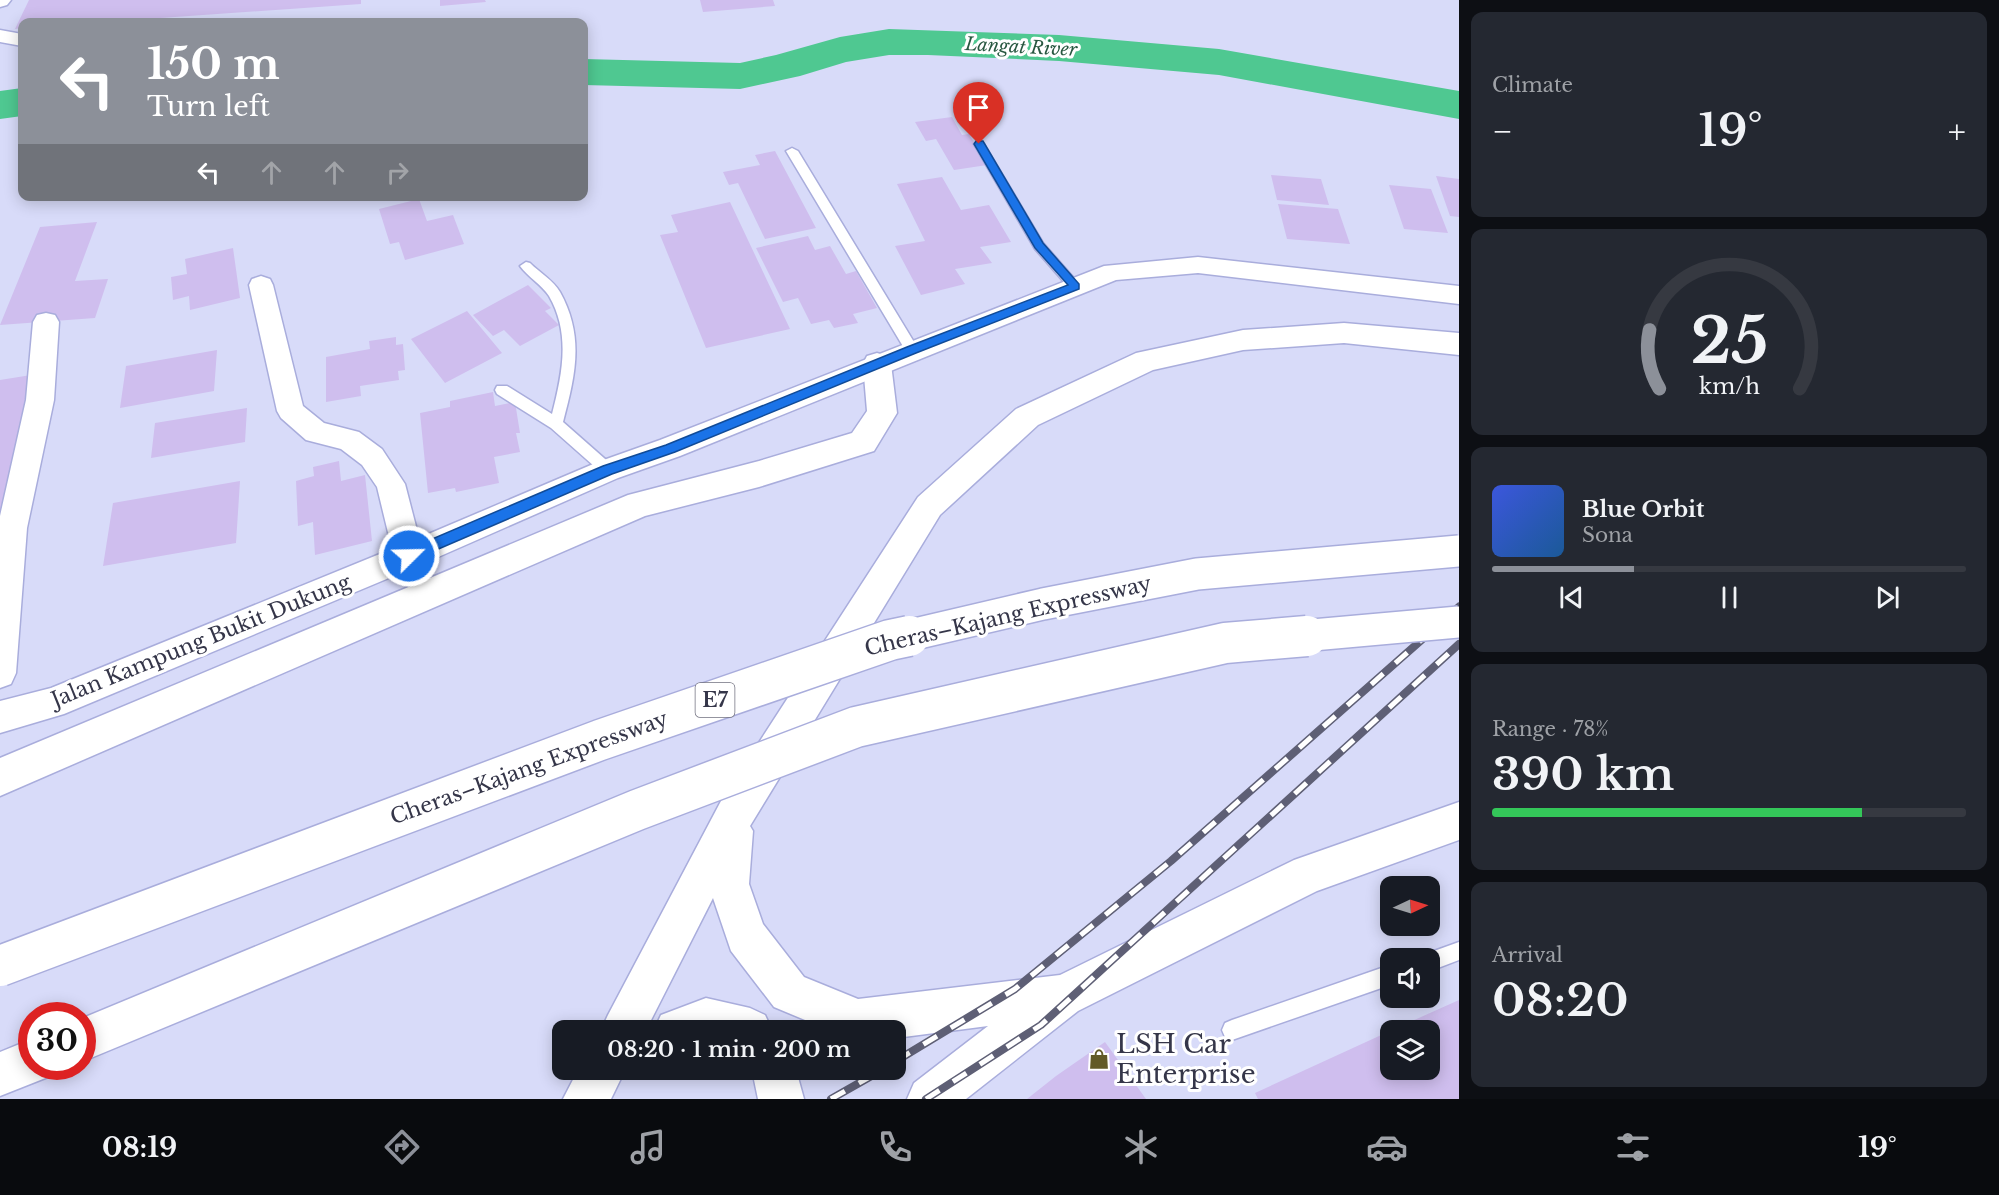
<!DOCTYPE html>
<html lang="en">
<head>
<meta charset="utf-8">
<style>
	:root { --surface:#171b24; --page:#242831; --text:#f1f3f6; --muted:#9ea1a6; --line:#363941; --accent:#8c9099 }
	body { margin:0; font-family:"Libre Baskerville",serif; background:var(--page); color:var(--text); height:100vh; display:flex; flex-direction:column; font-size:22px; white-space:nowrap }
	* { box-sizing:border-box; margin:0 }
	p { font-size:20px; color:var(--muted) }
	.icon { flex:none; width:33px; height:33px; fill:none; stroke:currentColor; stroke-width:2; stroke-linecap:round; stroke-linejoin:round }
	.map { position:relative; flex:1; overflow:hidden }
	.panel { display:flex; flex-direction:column; gap:12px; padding:12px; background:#0d0f14; width:540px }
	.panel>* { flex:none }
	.top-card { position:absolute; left:18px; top:18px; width:570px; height:183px; border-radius:12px; box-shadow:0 3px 15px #0003; background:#8c9099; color:#fff; overflow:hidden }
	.needle { width:39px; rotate:86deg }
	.tools { position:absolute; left:1380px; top:876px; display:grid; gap:12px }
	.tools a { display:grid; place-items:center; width:60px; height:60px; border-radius:12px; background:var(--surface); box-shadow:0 3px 15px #0003; font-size:30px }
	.speed { position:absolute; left:18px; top:1002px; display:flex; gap:12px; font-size:30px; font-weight:700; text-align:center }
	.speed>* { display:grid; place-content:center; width:78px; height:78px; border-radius:50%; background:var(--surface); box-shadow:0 3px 15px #0003; line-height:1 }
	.speed .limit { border:9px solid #d22; background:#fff; color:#111 }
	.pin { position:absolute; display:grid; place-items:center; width:51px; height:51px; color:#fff; margin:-62px -26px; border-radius:50% 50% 50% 0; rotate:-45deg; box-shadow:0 0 6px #0007 }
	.pin .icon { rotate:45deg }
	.me { position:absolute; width:66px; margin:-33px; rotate:67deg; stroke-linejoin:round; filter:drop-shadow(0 0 4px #0008) }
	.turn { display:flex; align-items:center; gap:21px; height:126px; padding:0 30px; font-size:27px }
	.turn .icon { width:78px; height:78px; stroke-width:2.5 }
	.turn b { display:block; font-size:42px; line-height:51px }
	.lanes { display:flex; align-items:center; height:57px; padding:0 30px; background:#0003; justify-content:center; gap:30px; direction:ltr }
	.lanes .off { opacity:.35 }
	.big { font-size:45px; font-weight:600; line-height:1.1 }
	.panel .tile { flex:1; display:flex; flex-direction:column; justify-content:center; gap:9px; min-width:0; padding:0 21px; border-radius:12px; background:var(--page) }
	.panel .dial { align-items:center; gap:0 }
	.dial svg { height:156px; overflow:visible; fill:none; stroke:var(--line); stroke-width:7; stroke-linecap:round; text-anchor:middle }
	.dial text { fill:var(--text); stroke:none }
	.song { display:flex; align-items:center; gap:18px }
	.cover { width:72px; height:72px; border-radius:9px; background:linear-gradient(135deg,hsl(230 70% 55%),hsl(210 70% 35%)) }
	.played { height:6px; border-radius:3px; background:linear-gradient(90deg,var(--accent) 30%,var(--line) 30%) }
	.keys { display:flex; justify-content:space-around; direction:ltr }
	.heat { display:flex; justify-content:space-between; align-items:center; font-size:33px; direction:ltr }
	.charge { height:9px; border-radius:4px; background:linear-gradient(90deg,#34c759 78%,var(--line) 0) }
	.trip { position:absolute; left:552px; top:1020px; width:354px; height:60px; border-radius:12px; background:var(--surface); box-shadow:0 3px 15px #0003; font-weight:600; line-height:60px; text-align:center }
	.dock { display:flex; height:96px; justify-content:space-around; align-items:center; background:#090b0e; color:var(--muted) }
	.dock .icon { width:42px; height:42px }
	.dock .on { color:var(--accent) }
	.dock b { font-size:27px; color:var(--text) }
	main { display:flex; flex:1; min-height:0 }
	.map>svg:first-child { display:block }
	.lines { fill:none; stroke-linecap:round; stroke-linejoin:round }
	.river { fill:#4fc891; fill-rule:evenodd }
	.building { fill:#cfbeee }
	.lane-casing { stroke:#a9addc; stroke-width:3 }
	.street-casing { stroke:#a9addc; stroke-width:3 }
	.highway-casing { stroke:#a9addc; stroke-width:3 }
	.lane { fill:#fff; fill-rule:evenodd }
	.street { fill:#fff; fill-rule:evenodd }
	.highway { fill:#fff; fill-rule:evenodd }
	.rail-far1-casing { stroke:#5e5f75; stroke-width:7 }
	.rail-casing { stroke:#5e5f75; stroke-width:8 }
	.rail-far1 { stroke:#fff; stroke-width:4.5; stroke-dasharray:13; stroke-linecap:butt }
	.rail { stroke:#fff; stroke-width:5; stroke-dasharray:16; stroke-linecap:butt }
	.highway-bridge-far1-casing { stroke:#a9addc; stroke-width:34; stroke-linecap:butt }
	.highway-bridge-casing { stroke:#a9addc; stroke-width:43; stroke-linecap:butt }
	.highway-bridge-far1 { stroke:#fff; stroke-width:31 }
	.highway-bridge { stroke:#fff; stroke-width:40 }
	.route { fill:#1a73e8; stroke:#114b97; stroke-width:1.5 }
	.labels { text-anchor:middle; stroke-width:6; stroke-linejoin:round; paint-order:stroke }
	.far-water-label { font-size:18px; font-style:italic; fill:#285841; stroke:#fff }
	.shield { fill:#fff; stroke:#727280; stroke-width:1.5 }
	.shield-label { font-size:20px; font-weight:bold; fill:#353649 }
	.street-label { font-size:21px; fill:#353649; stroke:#fff }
	.near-poi-label { font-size:26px; fill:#353649; stroke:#fff; text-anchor:start }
</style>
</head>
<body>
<main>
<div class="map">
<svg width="1459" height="1099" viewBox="0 0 1459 1099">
	<rect width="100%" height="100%" fill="#d8dbf9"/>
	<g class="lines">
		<path class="river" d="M889,29L1059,35L1219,49L1459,91V119L1219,75L1059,61L928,55H889L846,62L800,76L740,89L584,85V59L740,63L776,55L840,37Z
			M22,88V116L0,119V91Z"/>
	</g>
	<path class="building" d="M29,0H361V4L104,22H22V28L15,29Z
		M440,0H485L486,2L440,6Z
		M700,0H773L775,6L703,12Z
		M952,117L962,135L969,134L987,165L954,170L936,139L926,141L915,122Z
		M775,151L816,228L765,239L738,183L729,185L723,172L760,165L755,155Z
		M1271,175L1321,179L1329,205L1277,200Z
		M1436,176L1459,179V217L1450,216Z
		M942,177L961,210L989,205L1011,242L980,247L992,263L955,269L965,284L921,295L895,246L925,241L897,184Z
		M1389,185L1431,189L1448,233L1404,229Z
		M419,199L427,221L453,215L464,244L405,260L399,242L390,244L379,209Z
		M730,202L790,329L706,348L660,235L678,232L671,215Z
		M1278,204L1338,209L1350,244L1287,239Z
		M97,222L75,281L108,279L95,318L0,325L40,227Z
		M808,236L815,250L830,246L846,274L856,271L877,308L853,314L858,323L834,328L829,320L811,324L798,298L783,302L756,248Z
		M233,248L240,298L190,310L189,296L173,300L171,277L187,274L185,259Z
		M528,285L551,308L545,311L559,325L520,346L504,330L493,336L473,315Z
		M467,311L502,353L445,383L411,339Z
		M396,337V345L403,344L405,370L398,371L399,380L360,386L361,396L326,402V357L370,349L369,341Z
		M217,350L214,391L120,408L126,366Z
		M31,375L0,525V380Z
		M493,392L495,406L515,402L520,433H516L520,452L494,457L499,483L456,492L455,488L428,493L420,413L450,407V401Z
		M247,408L245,442L151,458L155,423Z
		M339,461L341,481L365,475L372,541L315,555L313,522L298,526L296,481L314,476L313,467Z
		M240,481L236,543L103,566L113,503Z
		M1459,1000V1099H1258L1255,1093L1390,1031V1070H1430V1030H1392Z
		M1105,1042L1146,1099H1027L1056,1076Z"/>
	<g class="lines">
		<g class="lane-casing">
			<path id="lane" d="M979,141L984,144L1043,243L1079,284L1081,287L1079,290H1071L1035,249L974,144Z
				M792,148L798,151L917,347L919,350L917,353H907L786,151Z
				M526,262L530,263C539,272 554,281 560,292C585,337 575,376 563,422L613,466L615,470L613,474H603L551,428L497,394L495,390L497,386H507L552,414C562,375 571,334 549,296C542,285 528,277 520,266Z
				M1459,942V960L1430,971V958H1422L1423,955Z
				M1390,965V985L1232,1040L1225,1037L1222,1030L1225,1023L1232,1020Z"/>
		</g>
		<g class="street-casing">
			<path id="street" d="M0,0H11L7,5L0,7Z
				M0,30L22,34V46L0,42Z
				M1198,257L1459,286V304L1198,273L1116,280L680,456L618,478L420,565L64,714L0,733V701L51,688L392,549L377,487L362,465L341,449L306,440L281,418L277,411L249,285L252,279L261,276L270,279L273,285L303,406L324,423L359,432L382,449L405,484L419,538L598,462L660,440L1104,266Z
				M46,313L55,315L59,322L54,400L27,528L16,673L11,684L0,688V516L26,400L33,322L37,315Z"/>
		</g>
		<g class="highway-casing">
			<path id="highway" d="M1344,323L1459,333V355L1344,343L1243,350L1153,370L1038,425L940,515L750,826L753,831L749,884L763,924L804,977L858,999L1060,975L1294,860L1459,802V840L1317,891L1078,1011L966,1099H907L914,1083L988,1026L896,1038V1030H829L774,1007L731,951L713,898L646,1030H601L608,1015L721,801L918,497L1016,409L1136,353L1243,330Z
				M877,353L887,356L891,364L897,413L874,451L759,487L645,516L0,796V758L628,495L759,461L852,433L867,411L863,364L867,356Z
				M706,998L750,1008L765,1015L772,1030H654L661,1015Z
				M32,1039V1066H52L48,1077L0,1096V1052Z
				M578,1070H625L611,1099H563Z
				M752,1070H796L804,1099H758Z"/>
		</g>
		<use href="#lane" class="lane"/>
		<use href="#street" class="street"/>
		<use href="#highway" class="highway"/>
		<g class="rail-far1-casing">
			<path id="rail-far1" d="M1424,637L1459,606"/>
		</g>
		<g class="rail-casing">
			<path id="rail" d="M896,1061L1015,989L1171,861L1426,636
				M831,1099L882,1070
				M926,1099L1041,1025L1459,644"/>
		</g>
		<use href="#rail-far1" class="rail-far1"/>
		<use href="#rail" class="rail"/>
		<g class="highway-bridge-far1-casing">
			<path id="highway-bridge-far1" d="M902,637L1043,604L1197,574L1459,551
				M1290,637L1459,622"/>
		</g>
		<g class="highway-bridge-casing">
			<path id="highway-bridge" d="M0,966L600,740L890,640L909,636
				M82,1040L637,810L856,727L1225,643L1307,636"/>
		</g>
		<use href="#highway-bridge-far1" class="highway-bridge-far1"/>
		<use href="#highway-bridge" class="highway-bridge"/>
	</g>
	<path class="route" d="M976,141H983L1043,243L1079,284V289L916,353L675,452L612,474L413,560H404L402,556L404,551L603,466L666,445L907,347L1068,285L1035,248L974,144Z"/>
	<defs>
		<g id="shop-bare" transform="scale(1.62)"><path d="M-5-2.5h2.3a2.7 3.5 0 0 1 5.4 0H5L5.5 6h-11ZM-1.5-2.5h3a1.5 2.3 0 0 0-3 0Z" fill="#625a27" stroke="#fff" stroke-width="2.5" paint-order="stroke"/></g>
	</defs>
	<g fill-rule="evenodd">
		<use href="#shop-bare" x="1099" y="1059"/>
	</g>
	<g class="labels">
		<g class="far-water-label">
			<text transform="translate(1021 47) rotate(3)" y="6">Langat River</text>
		</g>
		<rect class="shield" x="695.5" y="683" width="39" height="34" rx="4.5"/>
		<g class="shield-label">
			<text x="715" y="707">E7</text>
		</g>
		<g class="street-label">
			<text transform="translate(1008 616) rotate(-13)" y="7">Cheras–Kajang Expressway</text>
			<text transform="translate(201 641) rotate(-22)" y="7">Jalan Kampung Bukit Dukung</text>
			<text transform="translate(529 768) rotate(-20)" y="7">Cheras–Kajang Expressway</text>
		</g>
		<g class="near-poi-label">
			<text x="1116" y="1053">LSH Car<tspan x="1116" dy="30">Enterprise</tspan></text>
		</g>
	</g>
</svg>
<div class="tools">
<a><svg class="needle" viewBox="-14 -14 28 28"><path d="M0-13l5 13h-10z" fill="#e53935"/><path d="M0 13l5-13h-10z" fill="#9ea1a6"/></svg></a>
<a><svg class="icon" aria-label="sound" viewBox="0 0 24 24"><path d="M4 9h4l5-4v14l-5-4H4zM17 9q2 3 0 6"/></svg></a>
<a><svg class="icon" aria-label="layers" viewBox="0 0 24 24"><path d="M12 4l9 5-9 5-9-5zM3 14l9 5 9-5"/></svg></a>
</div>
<div class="speed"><div class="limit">30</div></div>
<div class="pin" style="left:979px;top:144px;background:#d93025"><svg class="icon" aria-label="arrive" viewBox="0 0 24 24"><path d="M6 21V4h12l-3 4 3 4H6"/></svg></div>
<svg class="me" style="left:409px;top:556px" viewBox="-20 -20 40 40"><circle r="17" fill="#1a73e8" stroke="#fff" stroke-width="3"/><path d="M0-11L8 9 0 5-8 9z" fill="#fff"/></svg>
<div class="trip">08:20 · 1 min · 200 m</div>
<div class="top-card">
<div class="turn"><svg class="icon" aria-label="left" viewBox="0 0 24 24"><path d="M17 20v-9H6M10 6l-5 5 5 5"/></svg><div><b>150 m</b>Turn left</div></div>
<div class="lanes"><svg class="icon" aria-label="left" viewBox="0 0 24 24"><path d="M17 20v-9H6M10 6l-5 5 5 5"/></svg><svg class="icon off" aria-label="ahead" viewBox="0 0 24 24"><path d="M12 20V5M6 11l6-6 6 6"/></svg><svg class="icon off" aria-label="ahead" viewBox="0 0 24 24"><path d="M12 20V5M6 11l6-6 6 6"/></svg><svg class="icon off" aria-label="right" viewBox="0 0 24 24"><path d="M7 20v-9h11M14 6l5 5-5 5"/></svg></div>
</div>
</div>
<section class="panel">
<div class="tile"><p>Climate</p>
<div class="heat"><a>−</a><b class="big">19°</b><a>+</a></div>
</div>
<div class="tile dial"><svg viewBox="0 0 100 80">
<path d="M14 69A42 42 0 1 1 86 69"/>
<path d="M14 69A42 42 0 0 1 9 39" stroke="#8c9099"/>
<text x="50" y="56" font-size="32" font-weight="700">25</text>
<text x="50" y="72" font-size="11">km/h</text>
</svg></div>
<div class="tile">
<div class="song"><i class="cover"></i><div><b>Blue Orbit</b><p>Sona</p></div></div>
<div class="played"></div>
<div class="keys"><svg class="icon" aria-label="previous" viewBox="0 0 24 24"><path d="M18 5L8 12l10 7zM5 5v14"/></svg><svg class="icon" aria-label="pause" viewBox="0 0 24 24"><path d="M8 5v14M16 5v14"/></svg><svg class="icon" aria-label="next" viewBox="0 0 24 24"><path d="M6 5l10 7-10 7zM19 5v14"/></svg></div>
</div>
<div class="tile"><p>Range · 78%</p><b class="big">390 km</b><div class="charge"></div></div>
<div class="tile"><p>Arrival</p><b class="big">08:20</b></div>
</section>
</main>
<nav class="dock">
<b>08:19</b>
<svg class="icon on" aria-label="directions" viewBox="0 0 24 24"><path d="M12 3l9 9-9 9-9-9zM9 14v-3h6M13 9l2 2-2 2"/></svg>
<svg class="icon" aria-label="music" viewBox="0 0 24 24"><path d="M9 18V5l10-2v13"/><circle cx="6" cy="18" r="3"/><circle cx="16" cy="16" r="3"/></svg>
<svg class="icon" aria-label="phone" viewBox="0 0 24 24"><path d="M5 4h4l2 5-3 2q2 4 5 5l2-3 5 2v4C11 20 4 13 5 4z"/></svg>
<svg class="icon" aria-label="climate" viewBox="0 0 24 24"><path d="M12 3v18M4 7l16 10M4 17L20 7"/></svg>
<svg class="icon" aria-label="car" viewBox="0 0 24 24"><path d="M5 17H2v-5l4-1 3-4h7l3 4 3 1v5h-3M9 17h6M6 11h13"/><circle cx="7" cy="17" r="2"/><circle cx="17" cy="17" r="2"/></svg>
<svg class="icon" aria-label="filters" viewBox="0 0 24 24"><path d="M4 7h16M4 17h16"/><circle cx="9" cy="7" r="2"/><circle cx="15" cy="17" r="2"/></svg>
<b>19°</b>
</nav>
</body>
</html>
